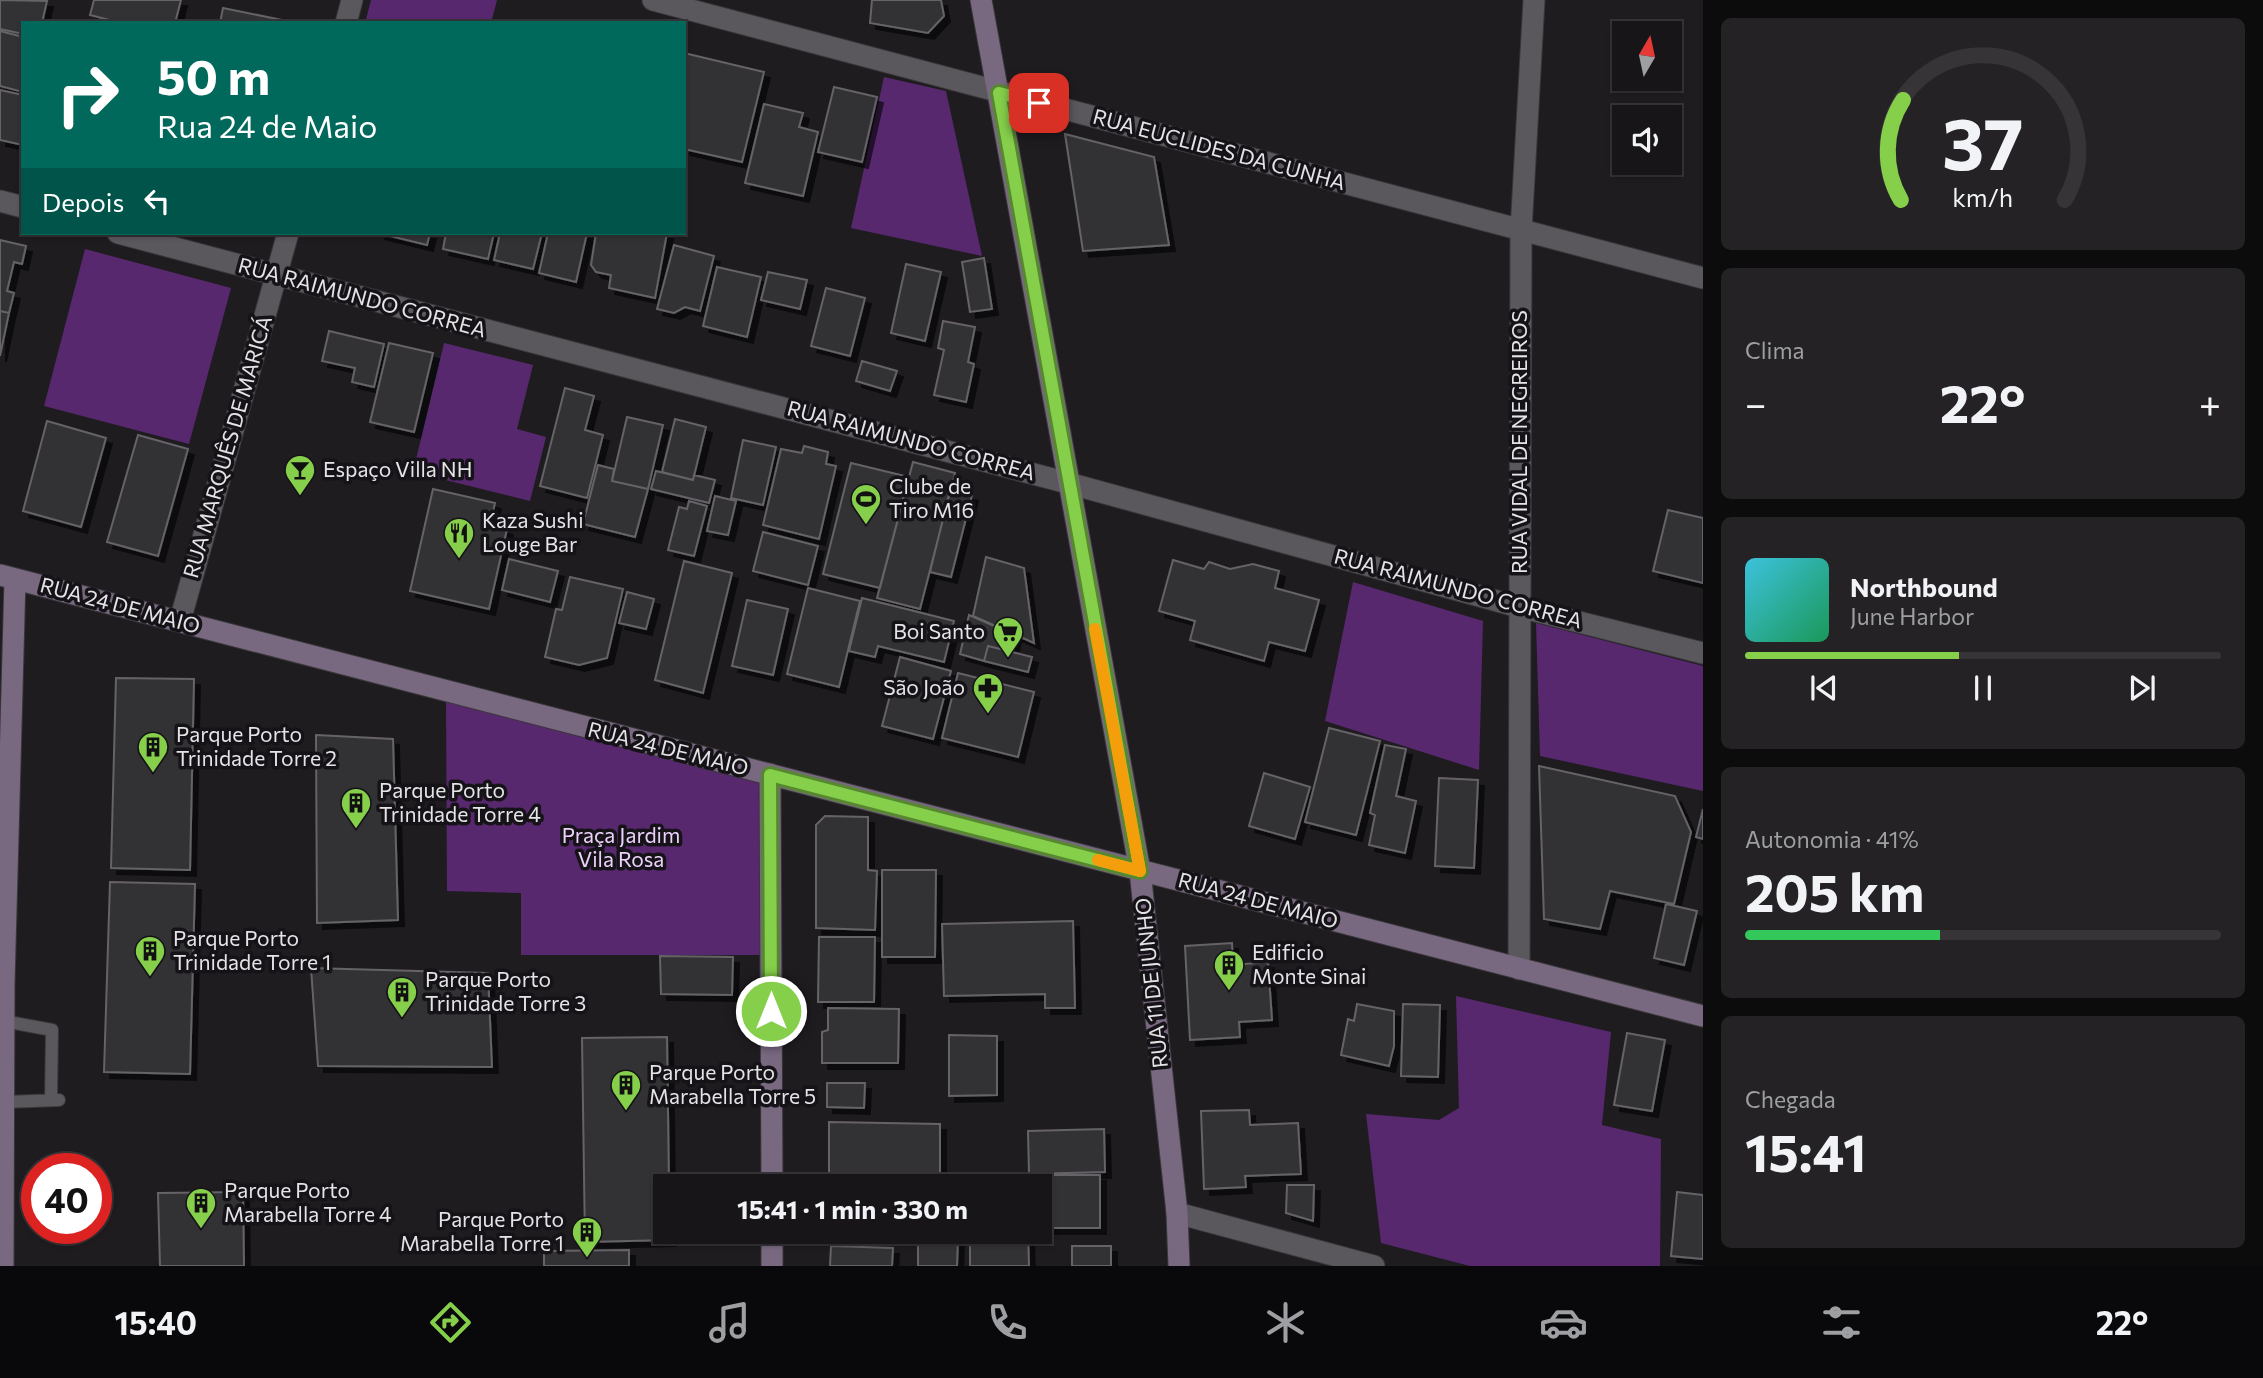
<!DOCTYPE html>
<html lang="pt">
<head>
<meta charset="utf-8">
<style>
	:root { --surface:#171518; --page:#242225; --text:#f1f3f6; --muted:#9e9fa2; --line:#363437; --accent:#86cf4b }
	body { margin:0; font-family:Commissioner,sans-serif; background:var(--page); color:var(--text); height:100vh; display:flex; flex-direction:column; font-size:26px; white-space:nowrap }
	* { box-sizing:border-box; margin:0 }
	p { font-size:23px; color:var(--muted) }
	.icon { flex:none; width:38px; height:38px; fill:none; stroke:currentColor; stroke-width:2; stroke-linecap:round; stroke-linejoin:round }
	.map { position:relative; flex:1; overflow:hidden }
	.side { display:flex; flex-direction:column; gap:18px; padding:18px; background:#0d0c0d; width:560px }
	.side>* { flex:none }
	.top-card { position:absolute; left:21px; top:21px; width:665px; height:214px; border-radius:0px; box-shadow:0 2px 5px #0004,0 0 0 2px var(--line); background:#00695c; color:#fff; overflow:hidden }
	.needle { width:46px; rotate:9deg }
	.fabs { position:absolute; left:1612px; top:21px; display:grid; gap:14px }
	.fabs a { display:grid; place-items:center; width:70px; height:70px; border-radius:0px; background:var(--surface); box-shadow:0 2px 5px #0004,0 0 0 2px var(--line); font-size:35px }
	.speed { position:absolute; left:21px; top:1153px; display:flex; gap:14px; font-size:35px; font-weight:700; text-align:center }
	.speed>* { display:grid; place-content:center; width:91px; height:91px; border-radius:50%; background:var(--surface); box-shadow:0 2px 5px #0004,0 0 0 2px var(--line); line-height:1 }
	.speed .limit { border:10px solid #d22; background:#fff; color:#111 }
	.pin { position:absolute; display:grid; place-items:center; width:60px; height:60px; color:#fff; margin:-30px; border-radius:14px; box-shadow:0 4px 10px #0006 }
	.me { position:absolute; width:77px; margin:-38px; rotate:0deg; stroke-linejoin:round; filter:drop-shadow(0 0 5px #0008) }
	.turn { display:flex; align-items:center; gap:24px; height:147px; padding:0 21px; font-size:32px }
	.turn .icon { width:91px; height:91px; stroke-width:2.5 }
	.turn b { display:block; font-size:49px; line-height:60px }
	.then { display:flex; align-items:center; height:66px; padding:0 21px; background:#0003; gap:14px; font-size:26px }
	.big { font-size:52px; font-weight:700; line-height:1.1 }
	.side .widget { flex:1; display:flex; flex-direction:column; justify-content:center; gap:10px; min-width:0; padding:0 24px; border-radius:10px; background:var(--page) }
	.side .dial { align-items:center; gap:0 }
	.dial svg { height:182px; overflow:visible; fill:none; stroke:var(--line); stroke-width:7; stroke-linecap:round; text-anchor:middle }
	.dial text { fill:var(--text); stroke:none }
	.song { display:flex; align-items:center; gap:21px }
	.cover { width:84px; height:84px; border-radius:10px; background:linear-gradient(135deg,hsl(190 70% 55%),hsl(150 70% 35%)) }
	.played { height:7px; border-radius:4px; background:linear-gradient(90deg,var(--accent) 45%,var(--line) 45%) }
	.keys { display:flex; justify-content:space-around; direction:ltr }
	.heat { display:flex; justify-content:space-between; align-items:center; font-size:38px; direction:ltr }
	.charge { height:10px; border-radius:5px; background:linear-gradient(90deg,#34c759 41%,var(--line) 0) }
	.trip { position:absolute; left:653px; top:1174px; width:399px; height:70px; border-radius:0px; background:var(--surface); box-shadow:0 2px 5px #0004,0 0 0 2px var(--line); font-weight:700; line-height:70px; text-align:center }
	.tabs { display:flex; height:112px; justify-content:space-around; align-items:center; background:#09080a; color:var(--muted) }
	.tabs .icon { width:49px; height:49px }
	.tabs .on { color:var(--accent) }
	.tabs b { font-size:32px; color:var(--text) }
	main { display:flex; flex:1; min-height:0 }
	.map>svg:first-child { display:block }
	.green { fill:#57286d }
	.building { fill:#333135; stroke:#656267; stroke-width:2; filter:url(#shadow) }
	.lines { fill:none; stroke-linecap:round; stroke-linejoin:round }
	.lane-casing { stroke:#39373a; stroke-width:14 }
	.street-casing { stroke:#39373a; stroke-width:23 }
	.secondary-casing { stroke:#39373a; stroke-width:23 }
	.lane { stroke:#5b585d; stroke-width:12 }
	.street { stroke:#5b585d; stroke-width:21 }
	.secondary { stroke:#786880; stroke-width:21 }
	.route-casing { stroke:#578731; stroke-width:18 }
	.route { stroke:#86cf4b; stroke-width:12 }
	.slow { stroke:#f59e0b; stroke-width:12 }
	.labels { text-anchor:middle; stroke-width:7; stroke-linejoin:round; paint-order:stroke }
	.street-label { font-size:21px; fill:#e5e3e6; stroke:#151317 }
	.poi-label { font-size:21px; fill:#e5e3e6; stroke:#151317; text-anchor:start }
	.park-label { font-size:21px; fill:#ecd2fb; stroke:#151317 }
</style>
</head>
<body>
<main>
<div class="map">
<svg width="1703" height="1266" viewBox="0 0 1703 1266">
	<defs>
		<filter id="shadow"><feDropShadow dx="6" dy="6" stdDeviation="0" flood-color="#0009"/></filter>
	</defs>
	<rect width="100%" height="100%" fill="#1f1c20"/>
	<path class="green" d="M371,0H497L491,23H365Z
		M884,77L946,91L982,256L851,228Z
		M85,249L231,288L189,444L44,406Z
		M444,343L533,365L517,429L546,437L530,501L413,472Z
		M1353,582L1483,621L1479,770L1325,721Z
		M1536,623L1703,666V791L1540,756Z
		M446,695L770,774L771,955H521V893L447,891Z
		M1456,996L1611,1032L1602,1125L1661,1139L1660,1266H1470L1381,1243L1366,1114L1439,1120L1459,1108Z"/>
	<path class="building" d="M0,0L47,1L42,23H23V34L0,29Z
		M94,0H181L175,23H121L90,15Z
		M872,0H941L944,16L928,33L870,23Z
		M223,8L292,22V23H220Z
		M0,31L23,37V92L0,86Z
		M684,53L764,72L742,162L684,149Z
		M834,87L877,97L862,162L818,152Z
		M0,90L23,95V145L0,140Z
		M764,104L803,113L799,127L818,132L803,196L745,183Z
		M1065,134L1154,157L1169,245L1083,251Z
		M378,233H430L427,245Z
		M446,233H494L488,259L443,249Z
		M500,233H542L533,269L494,260Z
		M548,233H587L576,282L539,273Z
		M596,233H667L655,298L609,288L611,275L596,272L591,265Z
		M0,240L26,246L22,264L14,262L7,291L14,293L9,313L0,311Z
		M674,245L714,256L700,311L685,307L674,313L657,309Z
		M984,258L992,309L970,312L962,262Z
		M906,264L941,272L925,341L891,333Z
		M717,267L761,277L747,337L703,326Z
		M768,272L807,280L800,309L761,300Z
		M826,288L865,298L850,356L811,346Z
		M0,311L9,313L0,356Z
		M943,321L975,327L968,362L974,364L966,402L934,395L944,350L938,348Z
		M329,331L384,344L374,387L352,382L355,368L322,361Z
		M389,343L433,353L414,432L370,422Z
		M862,361L897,371L890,391L856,381Z
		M565,388L594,396L585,430L603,435L587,498L540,486Z
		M627,417L663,425L648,489L612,481Z
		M675,419L706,427L693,480L662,472Z
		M47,421L106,438L81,527L23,511Z
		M138,435L188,449L158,556L107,542Z
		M743,440L776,447L763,505L731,498Z
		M804,446L828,452L826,464L836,466L819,539L763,525L781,449L802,453Z
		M913,462L955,473L920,609L877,598Z
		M851,463L909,477L880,588L823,574Z
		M598,465L614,469L612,481L648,489L635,537L583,524Z
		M656,471L693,480L694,475L715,480L709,503L651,489Z
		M433,489L495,503L490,525L507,529L489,609L410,591Z
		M950,490L972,495L951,577L930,572Z
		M715,496L736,501L728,535L707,531Z
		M689,501L707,506L694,556L668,550L679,507L687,509Z
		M1668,510L1703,518V583L1653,571Z
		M763,532L818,546L808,585L753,571Z
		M986,557L1024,568L1034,643L973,616Z
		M509,559L558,571L550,602L502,590Z
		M1173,560L1204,569L1209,562L1230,569L1253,564L1279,571L1275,588L1319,600L1305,651L1269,642L1264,661L1190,640L1195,621L1159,611Z
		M684,561L732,573L703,693L655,680Z
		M570,577L623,589L607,658L579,665L545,657L556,609L562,610Z
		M808,588L860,601L839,687L787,674Z
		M627,592L654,599L646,629L619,623Z
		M862,598L954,621L944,662L878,646L875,657L849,651Z
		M747,600L788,609L773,675L732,666Z
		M969,615L1015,635L1012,652L988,646L984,661L960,654Z
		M988,646L1032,657L1028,672L984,661Z
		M900,657L951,671L933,739L882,726Z
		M958,673L1034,692L1018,757L942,738Z
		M116,678L194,679L190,870L111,868Z
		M1329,728L1380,741L1356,835L1305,822Z
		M316,735L393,739L398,920L317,923Z
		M1385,745L1406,749L1396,796L1416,801L1405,853L1369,845L1375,815L1370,813Z
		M1539,766L1675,796L1691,832L1674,904L1610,891L1600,929L1544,919Z
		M1264,773L1310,787L1295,839L1249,826Z
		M1439,778L1478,780L1474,868L1435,866Z
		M1703,809V839L1696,837Z
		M825,816L868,817V870L877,871L875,930L816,928V825Z
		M882,870H936L935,957H882Z
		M110,882L195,884L190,1074L104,1072Z
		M1666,904L1697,911L1684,965L1654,958Z
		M1073,921L1075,1008H1045V994L944,996L942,924Z
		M819,937H875L874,1002H818Z
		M1232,943L1233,965L1268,962L1272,1020L1239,1022L1240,1037L1190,1040L1185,946Z
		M660,956L733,957L732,995L661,994Z
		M311,968L488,973L492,1067L318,1066Z
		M1357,1004L1394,1011V1046L1389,1066L1341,1055L1348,1019L1354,1021Z
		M1403,1004L1440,1005L1438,1077L1401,1076Z
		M828,1008L899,1009L898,1063H822V1032L828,1030Z
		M1627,1033L1665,1040L1652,1111L1614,1105Z
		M949,1035L997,1036V1095L949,1096Z
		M667,1037L669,1186H665V1232H670V1240L585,1242L582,1038Z
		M827,1083H865L864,1108L827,1107Z
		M1249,1110L1250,1125L1298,1123L1301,1174L1245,1176L1246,1187L1204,1189L1201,1111Z
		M829,1122L940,1124V1180L829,1179Z
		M1104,1129L1105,1172L1029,1174L1028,1131Z
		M996,1175H1100V1228H1040V1186H996Z
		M1287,1185H1314L1313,1221L1286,1213Z
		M243,1192L244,1266H160L158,1193Z
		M1677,1192L1703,1195V1259L1671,1256Z
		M970,1232H1028L1029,1266H970Z
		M918,1238H958L957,1266H918Z
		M831,1246L893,1248L892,1266H830Z
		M1072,1246H1111V1266H1072Z
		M629,1250V1266H544V1251Z"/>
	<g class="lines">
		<g class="lane-casing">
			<path id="lane" d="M4,1021L52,1030L51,1100
				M5,1102L59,1100"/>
		</g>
		<g class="street-casing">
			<path id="street" d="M653,0L1703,278
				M346,23L352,0
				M0,201L23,207
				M118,233L1068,483L1519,607L1703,653
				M180,621L288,233
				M1519,969L1521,231L1534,0
				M1177,1213L1374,1266"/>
		</g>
		<g class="secondary-casing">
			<path id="secondary" d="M981,0L1140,871L1177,1213L1179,1266
				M0,575L1703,1016
				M770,774L772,1186
				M772,1232V1266
				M3,1266L4,984L15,579"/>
		</g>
		<use href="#lane" class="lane"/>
		<use href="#street" class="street"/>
		<use href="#secondary" class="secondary"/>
	</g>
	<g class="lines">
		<g class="route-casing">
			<path id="route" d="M771,1011L770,775L1140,871L999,93L1039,103"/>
		</g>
		<use href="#route" class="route"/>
		<path class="slow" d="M1095,629L1140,871L1098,860"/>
	</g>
	<defs>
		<g id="bar-pin" transform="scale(1.575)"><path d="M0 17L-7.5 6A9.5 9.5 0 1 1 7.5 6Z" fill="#86cf4b" stroke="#151317"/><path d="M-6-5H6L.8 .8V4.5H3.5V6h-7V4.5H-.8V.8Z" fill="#111"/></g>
		<g id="stadium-pin" transform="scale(1.575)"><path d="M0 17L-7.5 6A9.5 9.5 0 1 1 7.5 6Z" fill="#86cf4b" stroke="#151317"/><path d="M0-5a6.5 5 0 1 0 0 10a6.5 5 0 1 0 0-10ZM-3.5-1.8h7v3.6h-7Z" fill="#111"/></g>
		<g id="restaurant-pin" transform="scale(1.575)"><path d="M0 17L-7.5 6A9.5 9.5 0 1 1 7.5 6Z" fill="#86cf4b" stroke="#151317"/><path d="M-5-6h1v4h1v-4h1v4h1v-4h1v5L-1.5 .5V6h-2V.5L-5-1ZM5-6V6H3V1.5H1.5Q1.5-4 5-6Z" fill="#111"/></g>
		<g id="supermarket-pin" transform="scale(1.575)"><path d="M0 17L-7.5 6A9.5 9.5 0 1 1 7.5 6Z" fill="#86cf4b" stroke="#151317"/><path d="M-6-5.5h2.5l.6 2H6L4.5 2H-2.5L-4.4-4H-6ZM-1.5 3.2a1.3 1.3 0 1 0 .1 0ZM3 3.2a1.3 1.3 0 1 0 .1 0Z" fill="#111"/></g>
		<g id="pharmacy-pin" transform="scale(1.575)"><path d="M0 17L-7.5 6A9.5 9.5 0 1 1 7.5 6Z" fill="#86cf4b" stroke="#151317"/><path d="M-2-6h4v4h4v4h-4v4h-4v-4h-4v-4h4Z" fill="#111"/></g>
		<g id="building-pin" transform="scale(1.575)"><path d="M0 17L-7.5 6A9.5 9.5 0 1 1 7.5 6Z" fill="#86cf4b" stroke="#151317"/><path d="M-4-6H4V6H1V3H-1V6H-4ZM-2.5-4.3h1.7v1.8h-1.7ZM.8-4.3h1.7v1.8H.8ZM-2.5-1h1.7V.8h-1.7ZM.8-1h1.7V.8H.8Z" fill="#111"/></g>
	</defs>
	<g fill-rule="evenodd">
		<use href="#bar-pin" x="300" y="470"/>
		<use href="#stadium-pin" x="866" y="499"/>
		<use href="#restaurant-pin" x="459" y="533"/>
		<use href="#supermarket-pin" x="1008" y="632"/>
		<use href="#pharmacy-pin" x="988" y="688"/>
		<use href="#building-pin" x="153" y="747"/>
		<use href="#building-pin" x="356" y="803"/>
		<use href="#building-pin" x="150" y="951"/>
		<use href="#building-pin" x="1229" y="965"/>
		<use href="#building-pin" x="402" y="992"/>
		<use href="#building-pin" x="626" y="1085"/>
		<use href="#building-pin" x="201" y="1203"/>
		<use href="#building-pin" x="587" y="1232"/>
	</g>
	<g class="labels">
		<g class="street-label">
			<text transform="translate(1219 150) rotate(15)" y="7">RUA EUCLIDES DA CUNHA</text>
			<text transform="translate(362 298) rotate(15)" y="7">RUA RAIMUNDO CORREA</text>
			<text transform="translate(911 441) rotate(15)" y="7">RUA RAIMUNDO CORREA</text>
			<text transform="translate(1520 442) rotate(-90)" y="7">RUA VIDAL DE NEGREIROS</text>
			<text transform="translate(228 447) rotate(-74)" y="7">RUA MARQUÊS DE MARICÁ</text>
			<text transform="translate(1458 589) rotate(15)" y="7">RUA RAIMUNDO CORREA</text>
			<text transform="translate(120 606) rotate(15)" y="7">RUA 24 DE MAIO</text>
			<text transform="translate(668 749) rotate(14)" y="7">RUA 24 DE MAIO</text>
			<text transform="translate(1258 901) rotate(15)" y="7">RUA 24 DE MAIO</text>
			<text transform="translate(1152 983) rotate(-96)" y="7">RUA 11 DE JUNHO</text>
		</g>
		<g class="poi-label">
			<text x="323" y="477">Espaço Villa NH</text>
			<text x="889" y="494">Clube de<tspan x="889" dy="24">Tiro M16</tspan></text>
			<text x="482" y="528">Kaza Sushi<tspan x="482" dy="24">Louge Bar</tspan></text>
			<text x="985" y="639" text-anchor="end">Boi Santo</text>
			<text x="965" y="695" text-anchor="end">São João</text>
			<text x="176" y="742">Parque Porto<tspan x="176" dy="24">Trinidade Torre 2</tspan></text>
			<text x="379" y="798">Parque Porto<tspan x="379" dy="24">Trinidade Torre 4</tspan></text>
			<text x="173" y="946">Parque Porto<tspan x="173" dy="24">Trinidade Torre 1</tspan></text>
			<text x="1252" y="960">Edificio<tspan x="1252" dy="24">Monte Sinai</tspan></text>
			<text x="425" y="987">Parque Porto<tspan x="425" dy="24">Trinidade Torre 3</tspan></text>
			<text x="649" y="1080">Parque Porto<tspan x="649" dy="24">Marabella Torre 5</tspan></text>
			<text x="224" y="1198">Parque Porto<tspan x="224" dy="24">Marabella Torre 4</tspan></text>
			<text x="564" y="1227" text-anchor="end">Parque Porto<tspan x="564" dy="24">Marabella Torre 1</tspan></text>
		</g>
		<g class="park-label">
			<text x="621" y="843">Praça Jardim<tspan x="621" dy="24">Vila Rosa</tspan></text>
		</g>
	</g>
</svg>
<div class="fabs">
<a><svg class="needle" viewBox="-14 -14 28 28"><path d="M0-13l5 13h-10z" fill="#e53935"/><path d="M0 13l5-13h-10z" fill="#9e9fa2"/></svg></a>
<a><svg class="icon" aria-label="sound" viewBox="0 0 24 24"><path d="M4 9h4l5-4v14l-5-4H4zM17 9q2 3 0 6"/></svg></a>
</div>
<div class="speed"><div class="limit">40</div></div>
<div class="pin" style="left:1039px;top:103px;background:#d93025"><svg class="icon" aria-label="arrive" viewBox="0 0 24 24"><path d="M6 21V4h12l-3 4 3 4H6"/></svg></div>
<svg class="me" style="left:771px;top:1011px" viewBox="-20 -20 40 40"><circle r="17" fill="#86cf4b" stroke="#fff" stroke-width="3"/><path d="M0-11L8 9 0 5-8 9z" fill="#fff"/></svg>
<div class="trip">15:41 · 1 min · 330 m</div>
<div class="top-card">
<div class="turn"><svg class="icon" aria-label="right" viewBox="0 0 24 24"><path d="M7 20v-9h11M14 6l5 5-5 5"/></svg><div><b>50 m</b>Rua 24 de Maio</div></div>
<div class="then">Depois<svg class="icon" aria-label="left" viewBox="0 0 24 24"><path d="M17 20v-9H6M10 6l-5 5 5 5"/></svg></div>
</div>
</div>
<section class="side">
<div class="widget dial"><svg viewBox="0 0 100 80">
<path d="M14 69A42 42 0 1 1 86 69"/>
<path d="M14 69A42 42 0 0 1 15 25" stroke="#86cf4b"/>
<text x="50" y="56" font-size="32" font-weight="700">37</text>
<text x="50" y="72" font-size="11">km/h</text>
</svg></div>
<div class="widget"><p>Clima</p>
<div class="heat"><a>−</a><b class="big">22°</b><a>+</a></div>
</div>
<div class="widget">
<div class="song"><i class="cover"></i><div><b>Northbound</b><p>June Harbor</p></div></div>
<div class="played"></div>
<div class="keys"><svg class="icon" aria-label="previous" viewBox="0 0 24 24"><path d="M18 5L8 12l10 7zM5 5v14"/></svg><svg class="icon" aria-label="pause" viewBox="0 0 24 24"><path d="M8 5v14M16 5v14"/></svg><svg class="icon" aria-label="next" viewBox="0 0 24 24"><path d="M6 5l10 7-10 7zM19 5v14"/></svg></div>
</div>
<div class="widget"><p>Autonomia · 41%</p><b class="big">205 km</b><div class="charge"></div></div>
<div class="widget"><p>Chegada</p><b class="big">15:41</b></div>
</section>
</main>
<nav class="tabs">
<b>15:40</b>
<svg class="icon on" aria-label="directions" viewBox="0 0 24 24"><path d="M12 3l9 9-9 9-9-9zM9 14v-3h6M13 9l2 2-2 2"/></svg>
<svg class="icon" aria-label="music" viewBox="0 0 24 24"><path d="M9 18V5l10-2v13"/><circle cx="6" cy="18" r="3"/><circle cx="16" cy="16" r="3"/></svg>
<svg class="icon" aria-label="phone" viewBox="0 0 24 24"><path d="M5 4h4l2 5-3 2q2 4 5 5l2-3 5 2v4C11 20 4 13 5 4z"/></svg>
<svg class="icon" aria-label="climate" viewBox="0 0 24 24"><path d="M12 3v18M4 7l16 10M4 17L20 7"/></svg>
<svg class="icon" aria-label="car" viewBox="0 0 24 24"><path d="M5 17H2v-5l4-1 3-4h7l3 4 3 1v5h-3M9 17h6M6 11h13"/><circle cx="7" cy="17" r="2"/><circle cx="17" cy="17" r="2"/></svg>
<svg class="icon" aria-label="filters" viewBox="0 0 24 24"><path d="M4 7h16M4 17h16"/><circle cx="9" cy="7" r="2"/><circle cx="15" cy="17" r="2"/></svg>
<b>22°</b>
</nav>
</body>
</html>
